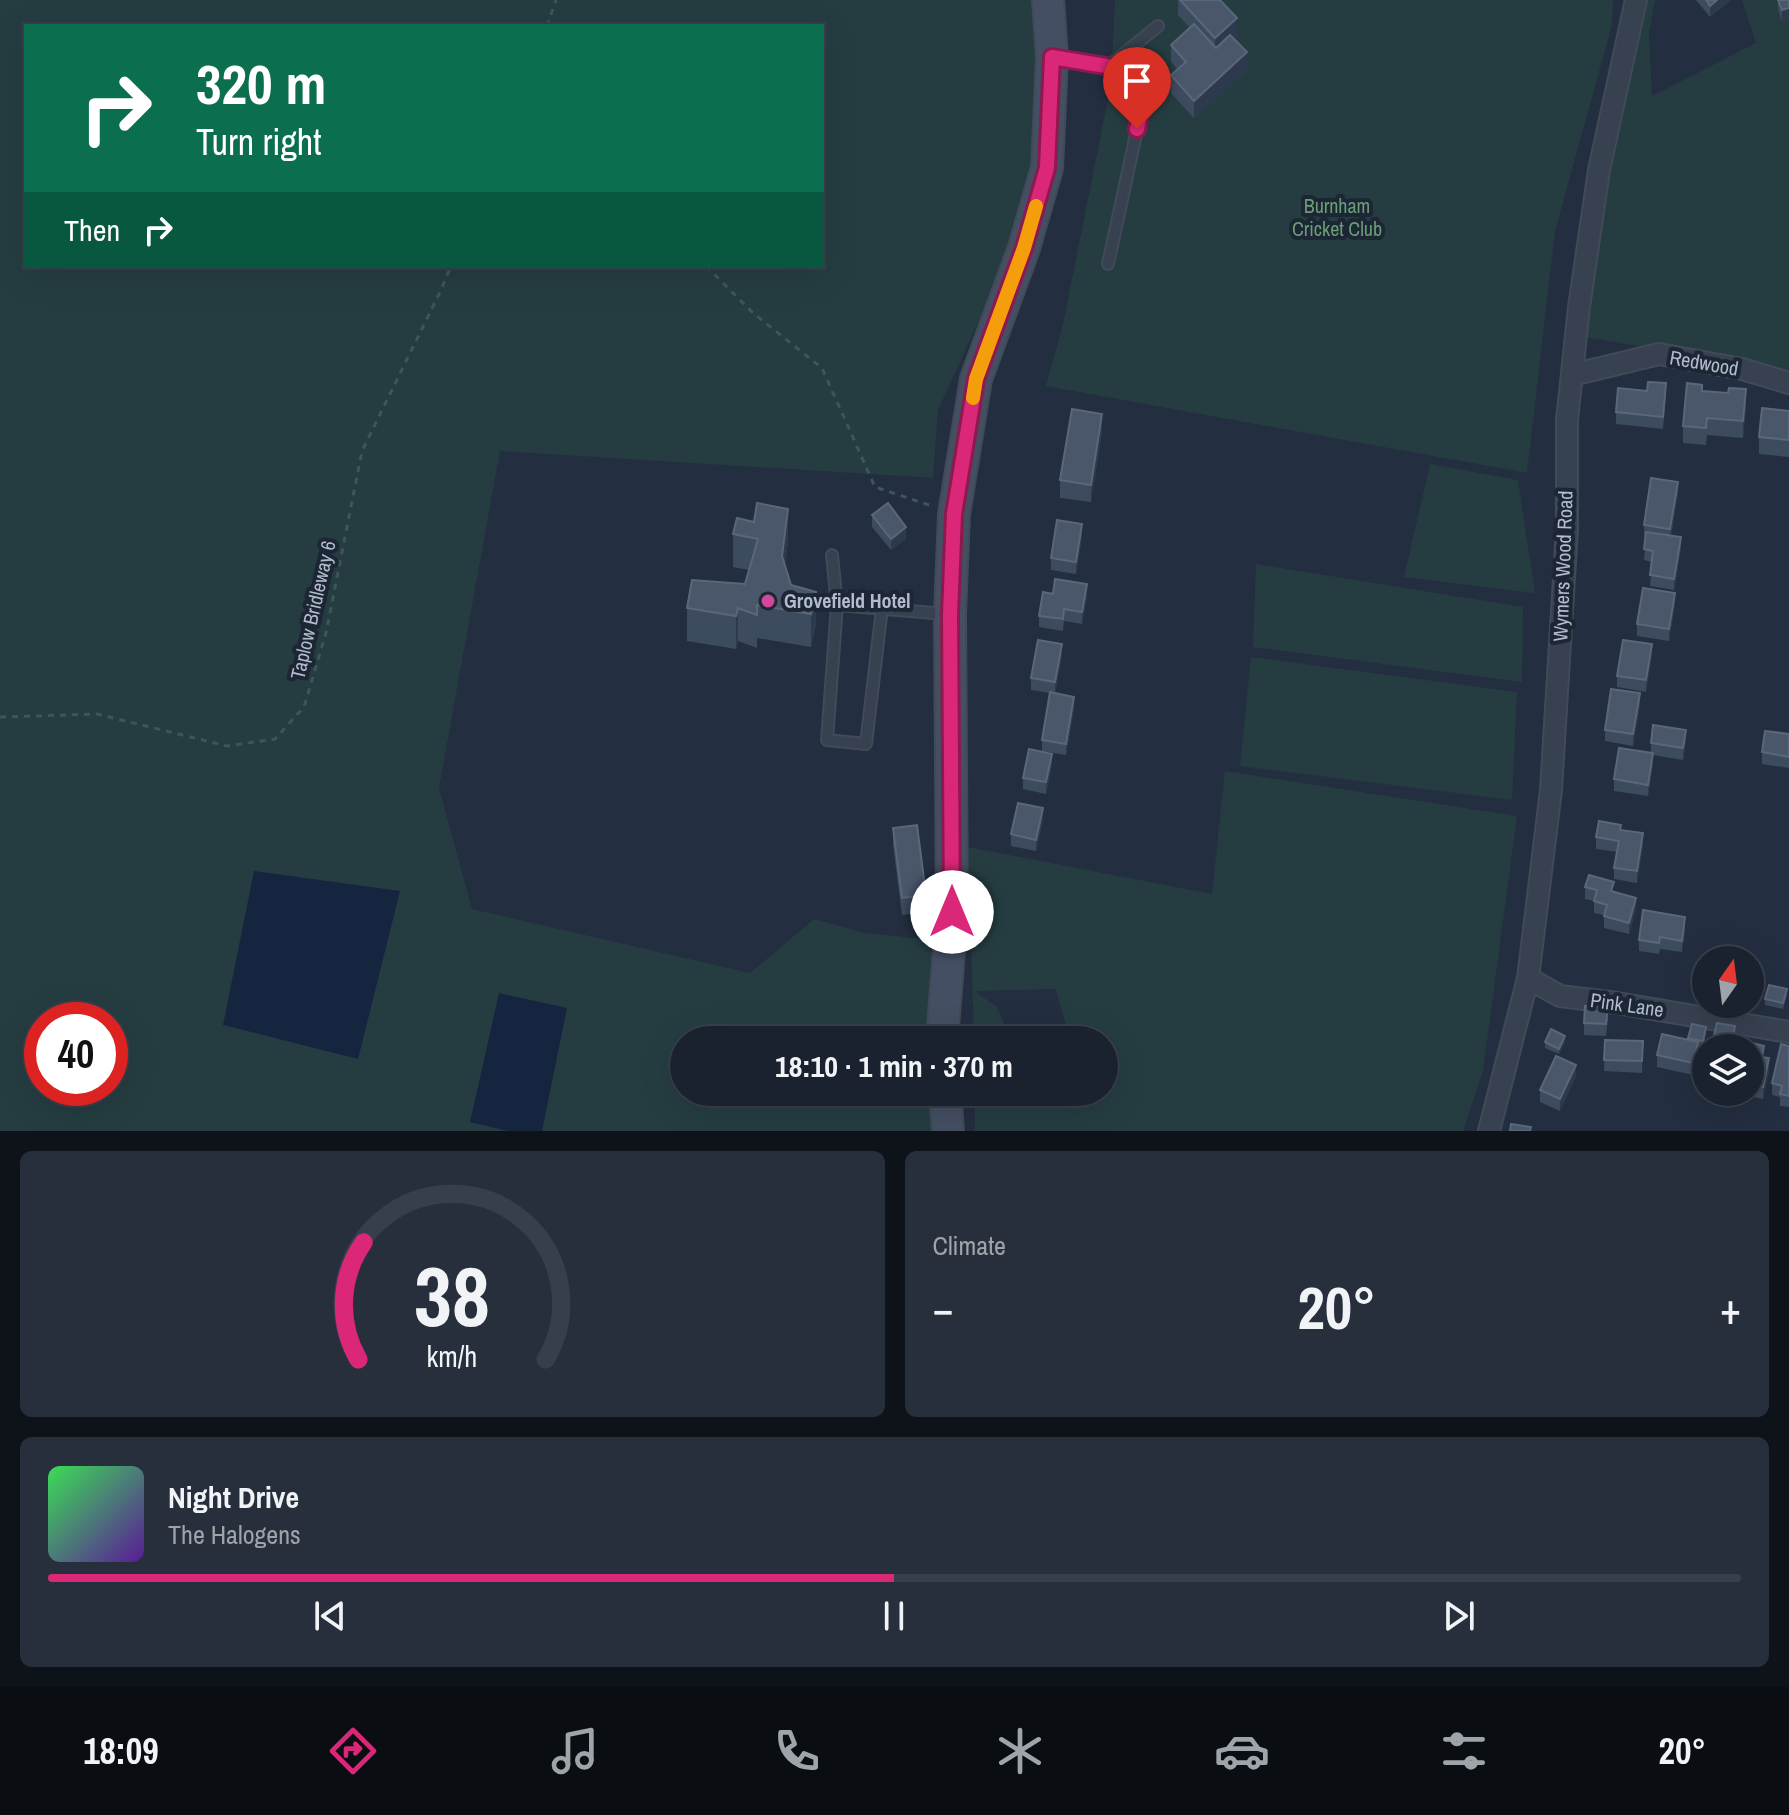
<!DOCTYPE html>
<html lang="en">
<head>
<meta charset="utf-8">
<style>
	:root { --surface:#1a2230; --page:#272f3c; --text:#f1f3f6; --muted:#9fa4ab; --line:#383f4c; --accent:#db2777 }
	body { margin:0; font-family:"Archivo Narrow",sans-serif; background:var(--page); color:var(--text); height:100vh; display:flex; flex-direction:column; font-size:30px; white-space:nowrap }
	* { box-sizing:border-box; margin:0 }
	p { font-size:26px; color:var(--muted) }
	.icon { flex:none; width:44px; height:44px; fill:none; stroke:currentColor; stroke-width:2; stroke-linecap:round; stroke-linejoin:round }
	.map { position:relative; height:1131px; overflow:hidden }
	.details { display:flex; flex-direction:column; gap:20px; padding:20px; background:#0e131a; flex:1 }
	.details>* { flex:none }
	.banner { position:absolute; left:24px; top:24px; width:800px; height:244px; border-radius:0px; box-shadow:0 8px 32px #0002,0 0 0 2px var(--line); background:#0b6e4f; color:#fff; overflow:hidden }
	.needle { width:52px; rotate:14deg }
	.buttons { position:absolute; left:1692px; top:946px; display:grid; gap:16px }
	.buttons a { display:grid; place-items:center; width:72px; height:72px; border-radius:50%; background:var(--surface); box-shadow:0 8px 32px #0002,0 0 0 2px var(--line); font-size:40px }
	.speed { position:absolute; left:24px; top:1002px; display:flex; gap:16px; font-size:40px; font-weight:700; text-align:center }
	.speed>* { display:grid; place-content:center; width:104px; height:104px; border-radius:50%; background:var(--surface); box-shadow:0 8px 32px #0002,0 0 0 2px var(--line); line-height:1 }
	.speed .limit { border:12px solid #d22; background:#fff; color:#111 }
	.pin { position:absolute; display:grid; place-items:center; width:68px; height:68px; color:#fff; margin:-82px -34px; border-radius:50% 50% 50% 0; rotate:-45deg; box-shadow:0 0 8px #0007 }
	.pin .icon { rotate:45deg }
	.me { position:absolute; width:88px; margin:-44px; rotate:0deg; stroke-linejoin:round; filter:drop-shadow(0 0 6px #0008) }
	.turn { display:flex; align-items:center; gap:28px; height:168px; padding:0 40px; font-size:36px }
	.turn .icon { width:104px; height:104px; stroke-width:2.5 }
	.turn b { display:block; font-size:56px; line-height:68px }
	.then { display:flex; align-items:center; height:76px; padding:0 40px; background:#0003; gap:16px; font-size:30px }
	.big { font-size:60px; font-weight:800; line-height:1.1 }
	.details .card { flex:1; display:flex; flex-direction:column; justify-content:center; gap:12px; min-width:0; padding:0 28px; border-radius:12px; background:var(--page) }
	.details .dial { align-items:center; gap:0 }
	.dial svg { height:208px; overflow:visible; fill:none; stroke:var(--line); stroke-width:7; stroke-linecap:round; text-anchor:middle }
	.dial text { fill:var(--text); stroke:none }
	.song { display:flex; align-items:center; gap:24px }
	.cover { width:96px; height:96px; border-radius:12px; background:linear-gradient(135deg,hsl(130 70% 55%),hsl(270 70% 35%)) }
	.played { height:8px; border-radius:4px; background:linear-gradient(90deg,var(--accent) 50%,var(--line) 50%) }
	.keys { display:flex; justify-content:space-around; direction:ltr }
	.heat { display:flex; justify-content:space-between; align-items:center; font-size:44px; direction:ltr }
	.details .tiles { flex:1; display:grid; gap:20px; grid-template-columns:1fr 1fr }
	.card:last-child { grid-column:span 2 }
	.trip { position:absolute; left:670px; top:1026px; width:448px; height:80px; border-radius:40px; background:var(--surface); box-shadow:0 8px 32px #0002,0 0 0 2px var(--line); font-weight:800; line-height:80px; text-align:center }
	.tabs { display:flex; height:128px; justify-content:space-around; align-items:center; background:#0a0e13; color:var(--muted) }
	.tabs .icon { width:56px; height:56px }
	.tabs .active { color:var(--accent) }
	.tabs b { font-size:36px; color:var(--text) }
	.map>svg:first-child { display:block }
	.green { fill:#253d41; fill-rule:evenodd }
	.water { fill:#15253f }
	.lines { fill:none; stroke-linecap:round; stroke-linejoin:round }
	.lane-casing { stroke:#404a59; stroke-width:14 }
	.street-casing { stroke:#404a59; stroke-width:24 }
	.secondary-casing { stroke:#404a59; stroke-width:34 }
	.path { stroke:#3e5659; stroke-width:3; stroke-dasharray:6 6; stroke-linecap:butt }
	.lane { stroke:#374150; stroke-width:10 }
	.street { stroke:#374150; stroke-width:20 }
	.secondary { stroke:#454f63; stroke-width:30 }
	.wall { fill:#3d4b5f }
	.shaded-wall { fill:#2d3a4e }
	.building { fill:#4a576b; stroke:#5a677a; stroke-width:2 }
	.route-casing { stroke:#8e194d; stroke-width:20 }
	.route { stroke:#db2777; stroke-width:14 }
	.slow { stroke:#f59e0b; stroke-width:14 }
	.hotel-dot { fill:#d1479c; stroke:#1c2635; stroke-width:3 }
	.labels { text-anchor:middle; stroke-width:8; stroke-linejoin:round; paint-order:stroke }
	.park-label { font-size:20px; fill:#699d76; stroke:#1c2635 }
	.street-label { font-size:20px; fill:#b3bccb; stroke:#1c2635 }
	.poi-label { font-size:20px; font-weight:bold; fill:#b3bccb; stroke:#1c2635; text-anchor:start }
</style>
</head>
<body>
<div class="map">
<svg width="1789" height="1131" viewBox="0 0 1789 1131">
	<rect width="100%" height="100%" fill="#232e40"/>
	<path class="green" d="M0,0H1038L1041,185L938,410L933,478L500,451L439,788L472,909L750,973L814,919L865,933L934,940L939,1040H684V1092H941L943,1131H0ZM26,26H822V266H26ZM42,1020H110V1088H42Z
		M1115,0H1613L1612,25L1555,231L1527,473L1046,386L1063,324L1111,84Z
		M1642,0H1655L1649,33L1652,96L1756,43L1742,0H1789V371L1585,337C1594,224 1620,111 1642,0Z
		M1430,464L1518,480L1535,593L1404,577Z
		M1256,564L1523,607L1522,682L1253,647Z
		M1251,657L1517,692L1512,800L1240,766Z
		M1225,771L1517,816L1483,1071L1463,1131H975V1092H1104V1040H1070L1056,989L974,991L997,1007L1011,1040H974L968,847L1212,894Z"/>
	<path class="water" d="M254,871L400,891L358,1059L223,1025Z
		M499,993L567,1008L542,1131H508L470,1122Z"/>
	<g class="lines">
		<g class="lane-casing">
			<path id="lane" d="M1055,57L1110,65L1158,26
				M1108,264L1143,102L1130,70L1110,65
				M832,555L837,605L827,740L866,744L882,608
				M837,605L946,614"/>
		</g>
		<g class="street-casing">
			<path id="street" d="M1572,375L1659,354L1742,369L1789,383
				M1528,978L1560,996L1617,1003L1789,1032
				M1489,1131L1528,978L1551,790L1567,529V420L1579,307L1599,170L1636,0"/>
		</g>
		<g class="secondary-casing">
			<path id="secondary" d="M942,1040L952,912L950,614L954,514L976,379L1024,248L1047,168L1052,57L1048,0
				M945,1092L948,1131"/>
		</g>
		<path class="path" d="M547,26L556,0
			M706,266L753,313L822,368L875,487L932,506
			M0,717L97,714L227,746L275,739L304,707L326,633L362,451L441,290L451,266"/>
		<use href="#lane" class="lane"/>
		<use href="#street" class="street"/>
		<use href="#secondary" class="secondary"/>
	</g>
	<path class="wall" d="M1178,0H1220L1237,35L1233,38L1247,70L1194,118L1171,93V75L1178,70L1171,62V45L1190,28L1178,15Z
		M1696,0H1731L1710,17Z
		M1778,0H1789V19L1782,22L1778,9Z
		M1702,391L1746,406L1743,438L1707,435L1706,445L1683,443V426Z
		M1666,395L1663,429L1616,424V412Z
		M1789,411V466V457L1759,454V437Z
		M1102,431L1091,502L1060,498V480Z
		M1678,493L1671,536L1681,549L1674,590L1650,586L1652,562L1644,560L1646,537L1644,536V525Z
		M872,515L906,539L891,550L872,527Z
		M733,534L788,541L785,566L791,585L816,592V624L811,647L757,638V648L738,641L736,649L687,641V608L745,584L749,570L733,567Z
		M1082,536L1076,574L1051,570V558Z
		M1053,594L1087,596L1082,624L1064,621L1063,631L1039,627V616Z
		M1675,604L1669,641L1637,636V624Z
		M1062,655L1055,693L1074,708L1066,755L1042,751V740L1050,693L1031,690V678Z
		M1652,656L1646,692L1617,687V676Z
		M1640,704L1633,746L1605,741V730Z
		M1789,734V768L1762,764V752Z
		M1686,741L1683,760L1653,755V764L1648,796L1614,791V779L1651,753V743Z
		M1052,765L1046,794L1023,789V778Z
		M1043,820L1036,851L1011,846V834Z
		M893,828L926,895V912L902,915L893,845Z
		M1621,830L1643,845L1637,883L1614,879V868L1617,852L1596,849V837Z
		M1585,887L1614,892L1636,909L1629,934L1604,928V915L1594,913V901L1585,899Z
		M1685,928L1682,952L1660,949L1659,954L1639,951V940Z
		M1787,995L1783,1009L1765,1005V999Z
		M1608,1018L1606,1036L1584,1035V1023Z
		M1692,1024L1706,1033L1703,1047L1698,1046V1053L1693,1075L1657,1067V1055L1688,1040Z
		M1605,1040L1643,1041L1642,1073L1604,1071Z
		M1545,1042H1565L1559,1054L1545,1048Z
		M1789,1046V1107L1780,1106V1097L1772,1095V1083Z
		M1750,1048L1764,1057L1769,1070L1763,1099L1740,1094V1092H1750Z
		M1576,1076L1560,1111L1540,1102V1090Z"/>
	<path class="shaded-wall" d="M1717,0H1731L1710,17V6Z
		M1789,8V19L1782,22V10Z
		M1237,18V35L1215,55V38Z
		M1247,52V70L1194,118V101Z
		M1746,389V406L1743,438V421Z
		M1102,414V431L1091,502V485Z
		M1678,482V493L1670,540V529Z
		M788,509V541L782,589V556Z
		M1082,524V536L1076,574V562Z
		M906,527V539L891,550V539Z
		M1681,537V549L1674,590V579Z
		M1087,584V596L1082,624V612Z
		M816,592V624L811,647V614Z
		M1675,593V604L1669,641V629Z
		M738,608V641L736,649V616Z
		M1062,644V655L1055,694V682Z
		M1652,644V656L1646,692V680Z
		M1640,693V704L1633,746V734Z
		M1074,697V708L1066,755V744Z
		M1686,730V741L1683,760V748Z
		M1653,753V764L1648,796V785Z
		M1052,754V765L1046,794V782Z
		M1043,808V820L1036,851V840Z
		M1643,833V845L1637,883V871Z
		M1636,898V909L1629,934V923Z
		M1685,917V928L1682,952V941Z
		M1735,1026V1038L1733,1048H1731Z
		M1565,1036V1042L1559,1054V1049Z
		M1698,1042V1053L1693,1075V1063Z
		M1769,1058V1070L1763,1099V1087Z
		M1576,1065V1076L1560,1111V1099Z"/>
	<path class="building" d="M1180,0H1220L1237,18L1215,38Z
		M1706,0H1717L1710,6Z
		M1778,0H1789V8L1782,10Z
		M1194,24L1216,48L1230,35L1247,52L1194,101L1171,75L1186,62L1171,45Z
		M1648,382L1666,383L1663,417L1616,412L1618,388L1647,391Z
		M1687,383L1702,385V391L1728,393L1729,388L1746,389L1743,421L1707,418L1706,428L1683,426Z
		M1762,408L1789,411V440L1759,437Z
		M1072,409L1102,414L1091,485L1060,480Z
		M1651,478L1678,482L1670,529L1644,525Z
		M757,503L788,509L782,556L791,585L816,592L811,614L757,605V615L738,608L736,616L687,608L692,580L745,584L758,539L733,534L737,518L754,522Z
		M888,503L906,527L891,539L872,515Z
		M1057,520L1082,524L1076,562L1051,558Z
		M1646,532L1681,537L1674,579L1650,575L1653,551L1644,549Z
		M1055,579L1087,584L1082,612L1064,609L1063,619L1039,616L1043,592L1053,594Z
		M1643,588L1675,593L1669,629L1637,624Z
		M1038,640L1062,644L1055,682L1031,678Z
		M1623,640L1652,644L1646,680L1617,676Z
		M1611,689L1640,693L1633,734L1605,730Z
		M1050,692L1074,697L1066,744L1042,740Z
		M1653,725L1686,730L1683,748L1651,743Z
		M1765,731L1789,734V757L1762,752Z
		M1619,748L1653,753L1648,785L1614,779Z
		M1029,749L1052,754L1046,782L1023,778Z
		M1018,803L1043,808L1036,840L1011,834Z
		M1599,821L1621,825L1620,830L1643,833L1637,871L1614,868L1619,841L1596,837Z
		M917,825L926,895L902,898L893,828Z
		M1589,875L1614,882L1611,891L1636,898L1629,923L1604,916L1607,905L1594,901L1597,890L1585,887Z
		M1643,910L1685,917L1682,941L1660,937L1659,943L1639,940Z
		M1769,985L1787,989L1783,1003L1765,999Z
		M1585,1006L1608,1007L1606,1024L1584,1023Z
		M1717,1023L1735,1026L1731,1047L1736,1048H1711Z
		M1692,1024L1706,1027L1703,1041L1688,1038Z
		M1551,1029L1565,1036L1559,1049L1545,1042Z
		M1662,1034L1698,1042L1693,1063L1657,1055Z
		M1605,1040L1643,1041L1642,1061L1604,1060Z
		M1749,1042L1764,1046L1762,1057L1769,1058L1763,1087L1750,1084V1048H1748Z
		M1781,1044L1789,1046V1096L1780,1094L1782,1086L1772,1083Z
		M1556,1056L1576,1065L1560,1099L1540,1090Z
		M1511,1124L1531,1127L1530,1131H1510Z"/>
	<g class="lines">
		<g class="route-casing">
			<path id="route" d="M952,912L950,614L954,514L976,379L1024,248L1047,168L1052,57L1130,70L1143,102L1137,129"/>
		</g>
		<use href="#route" class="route"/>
		<path class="slow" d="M973,398L976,379L1024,248L1036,206"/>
	</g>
	<circle class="hotel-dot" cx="768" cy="601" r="8"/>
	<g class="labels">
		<g class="park-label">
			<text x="1337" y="213">Burnham<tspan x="1337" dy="23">Cricket Club</tspan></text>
		</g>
		<g class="street-label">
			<text transform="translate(1704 363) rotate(10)" y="7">Redwood</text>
			<text transform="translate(1563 566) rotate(-88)" y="7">Wymers Wood Road</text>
			<text transform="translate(313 610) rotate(-77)" y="7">Taplow Bridleway 6</text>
			<text transform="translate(1627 1005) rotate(8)" y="7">Pink Lane</text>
		</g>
		<g class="poi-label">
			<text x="784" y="608">Grovefield Hotel</text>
		</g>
	</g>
</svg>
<div class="buttons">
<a><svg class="needle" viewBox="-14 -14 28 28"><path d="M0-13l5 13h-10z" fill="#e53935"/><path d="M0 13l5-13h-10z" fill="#9fa4ab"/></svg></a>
<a><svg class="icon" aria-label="layers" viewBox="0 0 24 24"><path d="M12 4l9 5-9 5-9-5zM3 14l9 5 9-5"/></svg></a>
</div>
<div class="speed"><div class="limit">40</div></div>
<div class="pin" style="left:1137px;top:129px;background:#d93025"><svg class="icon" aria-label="arrive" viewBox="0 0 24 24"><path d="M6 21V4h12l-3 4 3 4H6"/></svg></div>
<svg class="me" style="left:952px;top:912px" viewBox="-20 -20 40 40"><circle r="19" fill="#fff"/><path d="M0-13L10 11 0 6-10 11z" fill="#db2777"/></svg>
<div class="trip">18:10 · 1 min · 370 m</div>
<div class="banner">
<div class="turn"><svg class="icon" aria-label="right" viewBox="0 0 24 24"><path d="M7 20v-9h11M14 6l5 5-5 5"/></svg><div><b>320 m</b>Turn right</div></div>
<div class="then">Then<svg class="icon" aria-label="right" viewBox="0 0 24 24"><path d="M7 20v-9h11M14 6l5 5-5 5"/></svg></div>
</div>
</div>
<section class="details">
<div class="tiles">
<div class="card dial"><svg viewBox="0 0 100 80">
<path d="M14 69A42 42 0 1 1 86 69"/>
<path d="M14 69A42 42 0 0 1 16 24" stroke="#db2777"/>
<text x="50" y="56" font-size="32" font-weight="700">38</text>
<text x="50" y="72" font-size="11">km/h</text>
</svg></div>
<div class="card"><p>Climate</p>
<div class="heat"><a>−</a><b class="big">20°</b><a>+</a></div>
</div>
<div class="card">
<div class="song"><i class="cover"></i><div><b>Night Drive</b><p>The Halogens</p></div></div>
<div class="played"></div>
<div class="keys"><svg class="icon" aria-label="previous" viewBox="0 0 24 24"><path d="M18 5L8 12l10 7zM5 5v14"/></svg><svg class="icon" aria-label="pause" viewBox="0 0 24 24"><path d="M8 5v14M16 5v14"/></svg><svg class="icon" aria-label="next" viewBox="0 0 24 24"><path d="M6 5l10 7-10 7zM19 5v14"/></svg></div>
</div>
</div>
</section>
<nav class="tabs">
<b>18:09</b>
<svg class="icon active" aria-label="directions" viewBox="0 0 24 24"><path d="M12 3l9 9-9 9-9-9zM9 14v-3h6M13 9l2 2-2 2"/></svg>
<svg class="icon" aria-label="music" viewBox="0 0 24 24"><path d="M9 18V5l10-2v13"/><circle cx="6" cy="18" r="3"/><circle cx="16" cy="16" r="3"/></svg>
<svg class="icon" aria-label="phone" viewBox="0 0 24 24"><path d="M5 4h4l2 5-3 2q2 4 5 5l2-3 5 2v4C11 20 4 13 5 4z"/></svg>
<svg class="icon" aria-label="climate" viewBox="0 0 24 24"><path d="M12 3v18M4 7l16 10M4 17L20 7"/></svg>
<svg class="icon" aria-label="car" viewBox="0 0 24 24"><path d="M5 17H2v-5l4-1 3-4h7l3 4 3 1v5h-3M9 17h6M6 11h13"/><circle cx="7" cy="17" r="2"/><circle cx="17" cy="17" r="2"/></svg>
<svg class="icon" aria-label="filters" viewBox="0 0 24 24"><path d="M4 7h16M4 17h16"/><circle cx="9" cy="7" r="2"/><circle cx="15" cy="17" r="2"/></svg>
<b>20°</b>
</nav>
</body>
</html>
